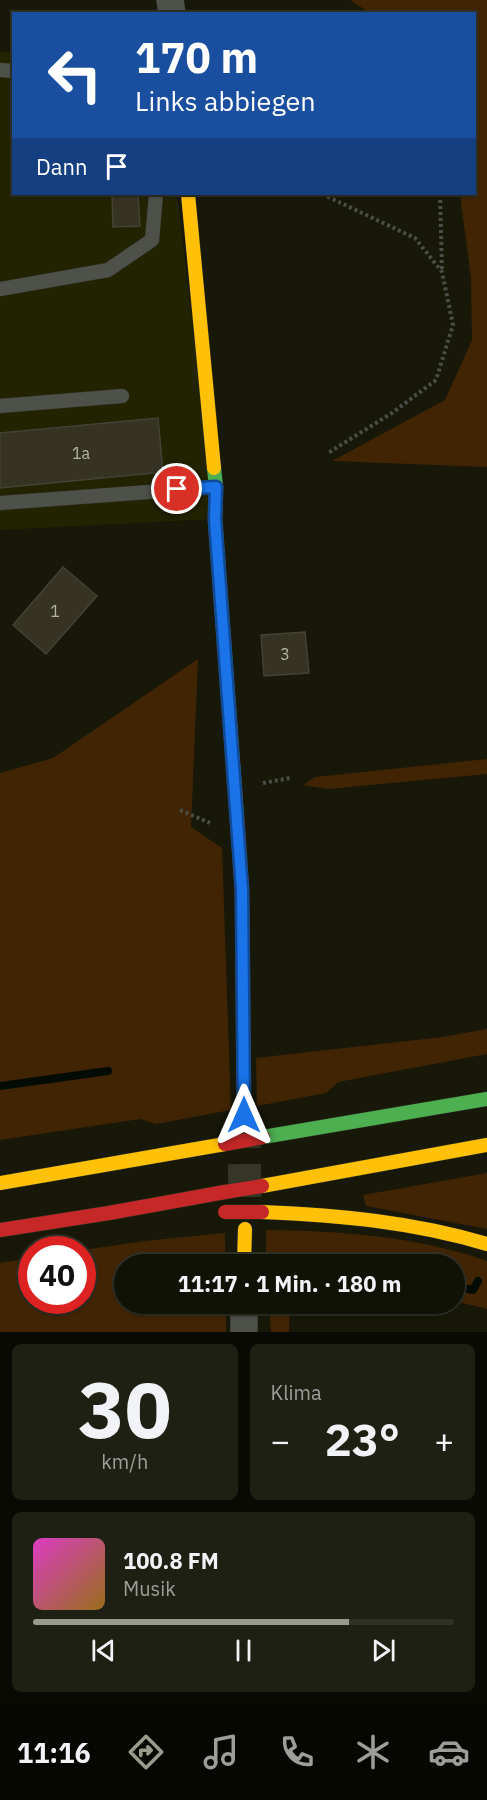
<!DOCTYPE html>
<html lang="de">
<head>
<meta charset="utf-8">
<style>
	:root { --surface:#111206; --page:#1e2014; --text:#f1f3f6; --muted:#9c9e9b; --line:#303228; --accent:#9a9b8b }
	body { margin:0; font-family:"IBM Plex Sans",sans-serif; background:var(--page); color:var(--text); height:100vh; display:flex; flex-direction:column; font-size:22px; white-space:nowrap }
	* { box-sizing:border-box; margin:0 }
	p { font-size:20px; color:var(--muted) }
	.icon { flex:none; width:33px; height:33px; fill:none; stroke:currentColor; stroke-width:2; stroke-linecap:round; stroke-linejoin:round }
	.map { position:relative; height:1332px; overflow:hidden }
	.details { display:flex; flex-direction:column; gap:12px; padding:12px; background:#090a03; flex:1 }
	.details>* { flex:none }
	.banner { position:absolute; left:12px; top:12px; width:464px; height:183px; border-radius:0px; box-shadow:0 2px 4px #0004,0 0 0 2px var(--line); background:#1a4fa0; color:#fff; overflow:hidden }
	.speed { position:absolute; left:18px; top:1236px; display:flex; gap:12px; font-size:30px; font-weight:700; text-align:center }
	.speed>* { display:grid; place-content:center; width:78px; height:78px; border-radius:50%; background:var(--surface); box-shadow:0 2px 4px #0004,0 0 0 2px var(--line); line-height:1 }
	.speed .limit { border:9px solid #d22; background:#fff; color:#111 }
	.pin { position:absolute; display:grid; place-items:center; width:51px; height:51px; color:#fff; margin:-26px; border:3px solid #fff; border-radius:50%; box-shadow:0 2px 6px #0007 }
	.me { position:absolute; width:66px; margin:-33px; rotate:0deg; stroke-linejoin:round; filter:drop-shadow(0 0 4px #0008) }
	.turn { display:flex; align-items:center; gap:21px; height:126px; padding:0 24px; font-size:27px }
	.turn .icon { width:78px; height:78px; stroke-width:2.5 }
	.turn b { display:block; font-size:42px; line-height:51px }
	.then { display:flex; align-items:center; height:57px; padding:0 24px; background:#0003; gap:12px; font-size:22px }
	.big { font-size:45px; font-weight:700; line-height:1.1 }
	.details .card { flex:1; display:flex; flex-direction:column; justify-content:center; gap:9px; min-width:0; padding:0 21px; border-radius:9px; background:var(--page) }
	.details .dial { align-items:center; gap:0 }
	.dial b { font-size:78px; line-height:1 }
	.song { display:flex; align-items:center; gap:18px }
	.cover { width:72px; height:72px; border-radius:9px; background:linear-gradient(135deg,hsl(310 70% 55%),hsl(40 70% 35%)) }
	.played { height:6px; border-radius:3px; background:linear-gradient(90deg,var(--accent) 75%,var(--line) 75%) }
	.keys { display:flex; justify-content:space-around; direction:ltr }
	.heat { display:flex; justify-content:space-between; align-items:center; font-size:33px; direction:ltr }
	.details .tiles { flex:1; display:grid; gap:12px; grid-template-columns:1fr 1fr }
	.card:last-child { grid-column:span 2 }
	.trip { position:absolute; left:114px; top:1254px; width:351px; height:60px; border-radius:30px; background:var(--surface); box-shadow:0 2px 4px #0004,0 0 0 2px var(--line); font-weight:700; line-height:60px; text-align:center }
	.tabs { display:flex; height:96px; justify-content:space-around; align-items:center; background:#070702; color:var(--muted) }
	.tabs .icon { width:42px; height:42px }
	.tabs .on { color:var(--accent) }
	.tabs b { font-size:27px; color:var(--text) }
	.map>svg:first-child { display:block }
	.built { fill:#212301 }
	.green { fill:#412404 }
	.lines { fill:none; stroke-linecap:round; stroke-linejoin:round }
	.stream { stroke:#020c05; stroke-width:8 }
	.building { fill:#363323; stroke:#434235; stroke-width:1.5 }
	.secondary-tunnel { stroke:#353626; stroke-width:33; stroke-dasharray:33 16; stroke-linecap:butt }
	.lane-casing { stroke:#323326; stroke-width:15 }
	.street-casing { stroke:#323326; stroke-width:28 }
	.fast-casing { stroke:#323326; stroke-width:15 }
	.slow-casing { stroke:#323326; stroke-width:15 }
	.jam-casing { stroke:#323326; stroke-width:15 }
	.path { stroke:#4c4e46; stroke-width:4; stroke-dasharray:3 3; stroke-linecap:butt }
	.lane { stroke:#4e504a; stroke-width:14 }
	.street { stroke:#4e504a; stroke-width:27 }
	.fast { stroke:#4caf50; stroke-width:14 }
	.slow { stroke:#ffc107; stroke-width:14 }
	.jam { stroke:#c62828; stroke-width:14 }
	.jam-bridge-casing { stroke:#323326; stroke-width:15; stroke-linecap:butt }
	.jam-bridge { stroke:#c62828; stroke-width:14 }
	.route-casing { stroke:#114b97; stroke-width:15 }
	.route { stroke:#1a73e8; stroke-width:10 }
	.labels { text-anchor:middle; stroke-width:6; stroke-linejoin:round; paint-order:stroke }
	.number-label { font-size:16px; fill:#b6b6a6 }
</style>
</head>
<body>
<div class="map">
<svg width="487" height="1332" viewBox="0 0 487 1332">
	<rect width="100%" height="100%" fill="#171808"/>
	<path class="built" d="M0,51L13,52L14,194H177L215,519L0,530Z"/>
	<path class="green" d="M350,0H487V467L332,461L445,400L472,340L471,279L460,194H474V14L370,13Z
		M198,659L191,827L222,848L231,1110L156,1124L140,1119L0,1140V773L53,758Z
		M487,759V774L328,789L303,785L315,777Z
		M487,1029V1054L338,1082L326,1093L257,1106L256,1058L443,1037Z
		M487,1173V1229L366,1206L363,1195Z
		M266,1230C340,1231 417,1236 487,1261V1309L455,1301L454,1264H266Z
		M225,1233V1264H124V1304H226V1332H0V1263L31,1258L32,1300H82L83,1250L145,1241Z
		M269,1304H290L289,1332H271Z"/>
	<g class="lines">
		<path class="stream" d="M0,1086L108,1071
			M264,1261L274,1264
			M454,1286L473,1290L478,1281"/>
	</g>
	<path class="building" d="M112,194H138L140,226L113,227Z
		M158,418L163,472L0,488V433Z
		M63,567L97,596L46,654L13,625Z
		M305,632L309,673L264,676L261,635Z"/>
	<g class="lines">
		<path class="secondary-tunnel" d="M244,1115L245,1218"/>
		<g class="lane-casing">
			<path id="lane" d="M0,70L14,71
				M0,289L108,270L152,240L156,194
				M0,406L122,396
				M0,503L216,487"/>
		</g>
		<g class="street-casing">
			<path id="street" d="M170,0L172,14
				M244,1332V1304"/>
		</g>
		<g class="fast-casing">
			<path id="fast" d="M214,468L216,487L215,519L237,818
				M263,1137L487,1099"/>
		</g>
		<g class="slow-casing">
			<path id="slow" d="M188,194L214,468
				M0,1183L225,1144
				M262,1186L487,1145
				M262,1212C339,1215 413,1222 487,1244
				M244,1264L245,1229"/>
		</g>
		<g class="jam-casing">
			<path id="jam" d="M237,818L242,890L244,1115
				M0,1230L109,1213L225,1192"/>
		</g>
		<path class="path" d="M322,194L415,238L442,272L453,325L436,380L392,413L328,453
			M440,194L442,272
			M263,783L290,778
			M180,810L210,823"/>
		<use href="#lane" class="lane"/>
		<use href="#street" class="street"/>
		<use href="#fast" class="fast"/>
		<use href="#slow" class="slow"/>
		<use href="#jam" class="jam"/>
		<g class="jam-bridge-casing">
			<path id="jam-bridge" d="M225,1144L263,1137
				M225,1192L262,1186
				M225,1212H262"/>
		</g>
		<use href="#jam-bridge" class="jam-bridge"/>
	</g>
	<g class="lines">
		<g class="route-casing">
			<path id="route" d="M177,489L216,487L215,519L242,890L244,1115"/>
		</g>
		<use href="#route" class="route"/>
	</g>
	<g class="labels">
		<g class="number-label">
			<text x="81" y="459">1a</text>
			<text x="55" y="617">1</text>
			<text x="285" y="660">3</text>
		</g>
	</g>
</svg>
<div class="speed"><div class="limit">40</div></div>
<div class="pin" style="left:177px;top:489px;background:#d93025"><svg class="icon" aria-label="arrive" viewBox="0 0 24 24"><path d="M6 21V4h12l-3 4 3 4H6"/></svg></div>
<svg class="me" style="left:244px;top:1115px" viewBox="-20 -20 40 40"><path d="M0-17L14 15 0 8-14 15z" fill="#1a73e8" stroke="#fff" stroke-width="4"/></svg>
<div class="trip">11:17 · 1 Min. · 180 m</div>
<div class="banner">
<div class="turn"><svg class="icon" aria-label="left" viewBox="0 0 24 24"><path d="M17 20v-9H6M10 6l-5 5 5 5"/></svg><div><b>170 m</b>Links abbiegen</div></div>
<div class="then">Dann<svg class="icon" aria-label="arrive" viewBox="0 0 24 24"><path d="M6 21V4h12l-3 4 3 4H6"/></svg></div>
</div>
</div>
<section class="details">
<div class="tiles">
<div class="card dial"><b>30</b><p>km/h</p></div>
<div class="card"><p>Klima</p>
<div class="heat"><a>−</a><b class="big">23°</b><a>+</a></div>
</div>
<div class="card">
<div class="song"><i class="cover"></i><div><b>100.8 FM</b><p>Musik</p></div></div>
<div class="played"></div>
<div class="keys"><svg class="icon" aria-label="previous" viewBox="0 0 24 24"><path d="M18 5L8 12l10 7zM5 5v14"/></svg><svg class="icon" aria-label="pause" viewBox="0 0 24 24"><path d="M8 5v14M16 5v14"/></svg><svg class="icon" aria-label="next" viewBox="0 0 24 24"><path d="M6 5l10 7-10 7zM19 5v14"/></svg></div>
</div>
</div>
</section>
<nav class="tabs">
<b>11:16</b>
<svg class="icon on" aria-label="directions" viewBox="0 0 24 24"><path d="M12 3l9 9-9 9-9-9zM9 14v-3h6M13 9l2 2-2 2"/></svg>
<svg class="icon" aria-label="music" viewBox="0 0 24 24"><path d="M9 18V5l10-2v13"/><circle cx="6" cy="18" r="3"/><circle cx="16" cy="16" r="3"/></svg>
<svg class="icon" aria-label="phone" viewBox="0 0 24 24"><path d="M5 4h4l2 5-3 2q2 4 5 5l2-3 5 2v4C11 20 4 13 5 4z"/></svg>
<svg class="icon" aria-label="climate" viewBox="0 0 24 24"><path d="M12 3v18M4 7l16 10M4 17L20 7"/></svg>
<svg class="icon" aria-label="car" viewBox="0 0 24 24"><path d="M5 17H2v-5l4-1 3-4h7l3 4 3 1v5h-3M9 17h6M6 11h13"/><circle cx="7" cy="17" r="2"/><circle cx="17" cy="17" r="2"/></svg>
</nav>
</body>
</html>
